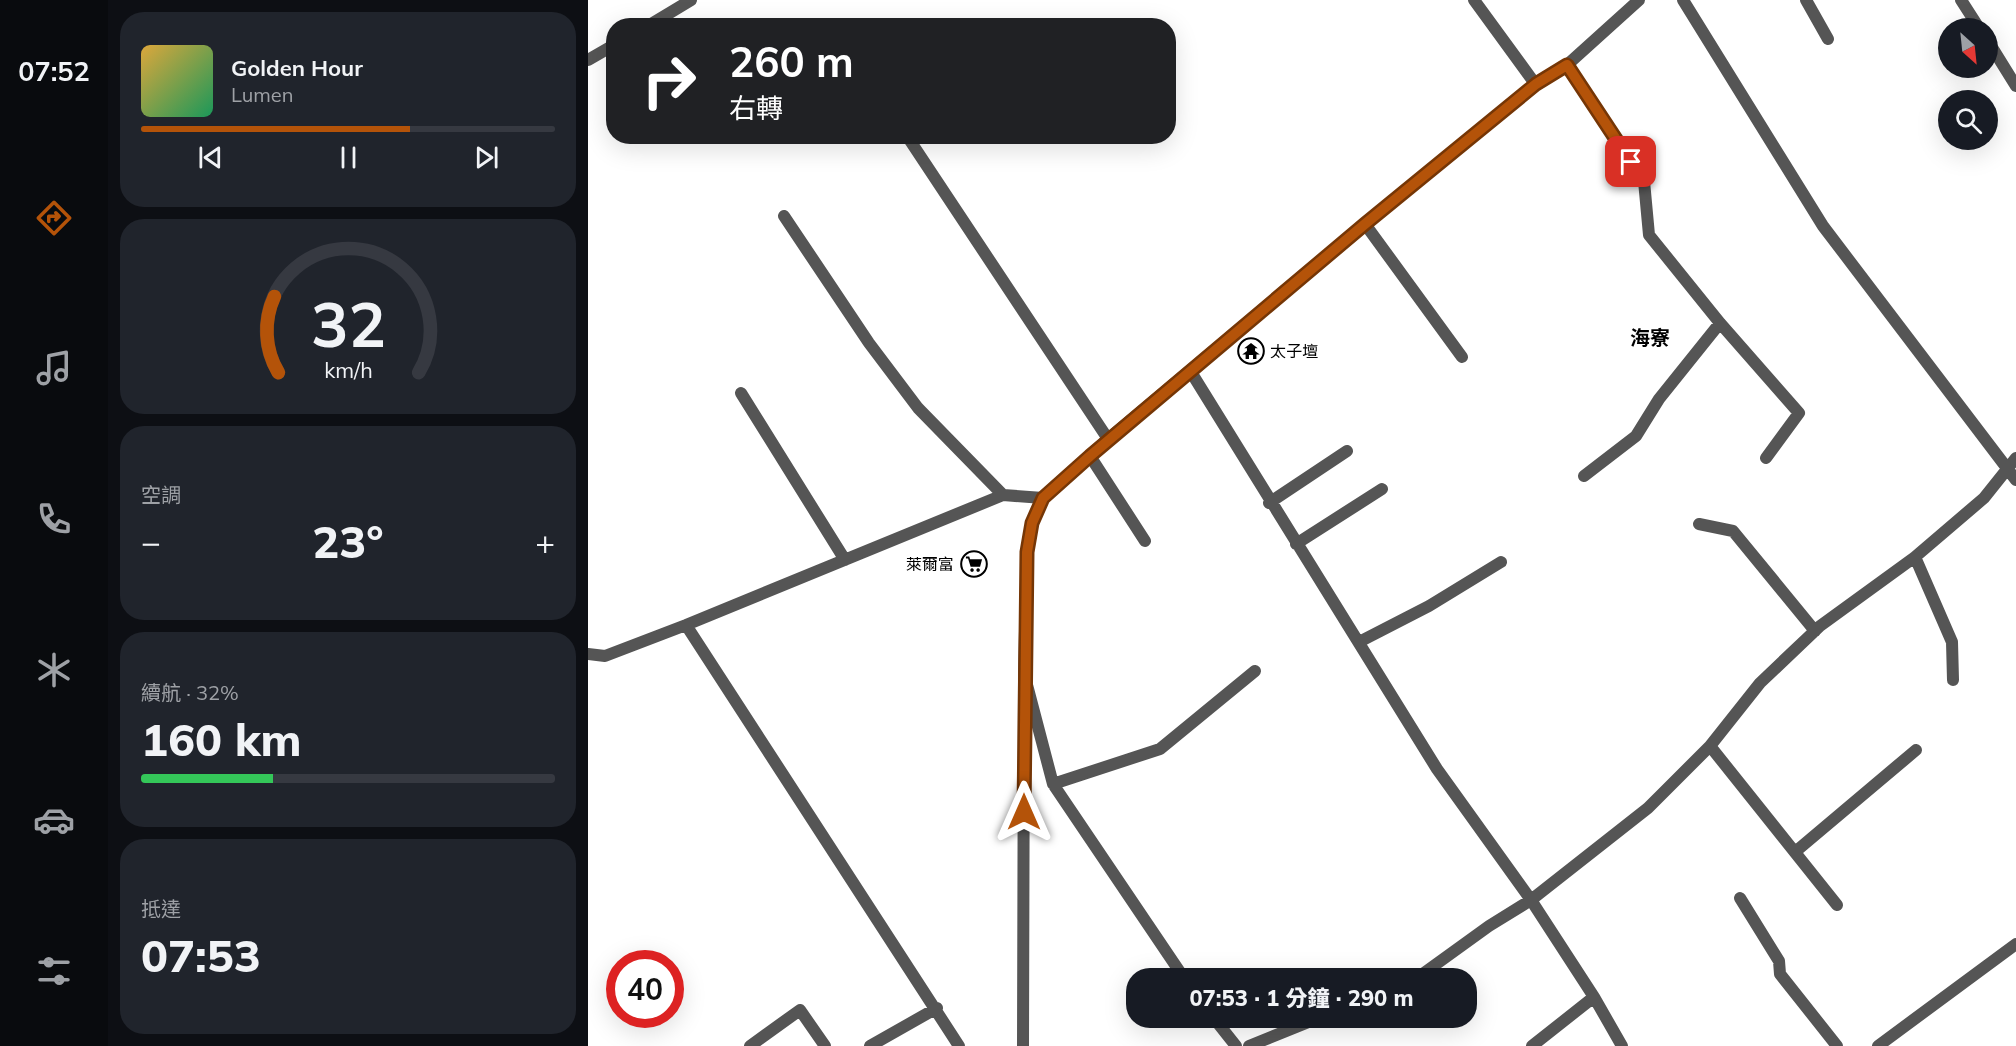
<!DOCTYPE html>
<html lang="zh-TW">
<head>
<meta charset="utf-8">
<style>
	:root { --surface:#171b24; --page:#20242c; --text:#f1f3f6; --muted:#9ea1a6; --line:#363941; --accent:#b45309 }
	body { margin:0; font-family:Mulish,"Noto Sans TC",sans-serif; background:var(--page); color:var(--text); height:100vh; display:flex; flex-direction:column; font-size:22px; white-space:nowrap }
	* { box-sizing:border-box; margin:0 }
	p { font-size:20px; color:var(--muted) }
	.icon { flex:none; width:33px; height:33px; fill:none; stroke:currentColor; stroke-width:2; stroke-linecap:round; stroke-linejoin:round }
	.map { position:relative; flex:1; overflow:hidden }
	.sheet { display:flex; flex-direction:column; gap:12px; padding:12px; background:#0d0f14; width:480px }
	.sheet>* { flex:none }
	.hud { position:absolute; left:18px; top:18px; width:570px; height:126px; border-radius:24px; box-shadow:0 6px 24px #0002; background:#202124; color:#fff; overflow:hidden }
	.needle { width:39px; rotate:153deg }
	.tools { position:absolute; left:1350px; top:18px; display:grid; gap:12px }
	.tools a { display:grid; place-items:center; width:60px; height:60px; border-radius:50%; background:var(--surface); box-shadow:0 6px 24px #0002; font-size:30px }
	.speed { position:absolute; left:18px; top:950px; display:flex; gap:12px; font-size:30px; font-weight:700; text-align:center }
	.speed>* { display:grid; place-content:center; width:78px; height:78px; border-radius:50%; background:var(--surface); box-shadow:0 6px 24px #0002; line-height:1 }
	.speed .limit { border:9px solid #d22; background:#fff; color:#111 }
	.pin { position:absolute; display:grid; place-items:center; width:51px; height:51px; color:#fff; margin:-26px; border-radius:12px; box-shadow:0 3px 9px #0006 }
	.me { position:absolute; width:66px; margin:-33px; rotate:0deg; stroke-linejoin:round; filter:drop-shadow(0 0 4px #0008) }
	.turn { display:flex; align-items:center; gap:21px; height:126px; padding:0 24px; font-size:27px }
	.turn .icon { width:78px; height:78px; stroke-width:2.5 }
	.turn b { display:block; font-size:42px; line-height:51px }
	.big { font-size:45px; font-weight:800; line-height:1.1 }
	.sheet .card { flex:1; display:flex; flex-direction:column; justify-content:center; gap:9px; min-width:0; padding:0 21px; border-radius:24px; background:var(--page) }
	.sheet .dial { align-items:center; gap:0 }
	.dial svg { height:156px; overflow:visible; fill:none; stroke:var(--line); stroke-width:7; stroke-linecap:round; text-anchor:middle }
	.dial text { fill:var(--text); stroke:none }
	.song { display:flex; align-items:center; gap:18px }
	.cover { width:72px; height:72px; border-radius:9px; background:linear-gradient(135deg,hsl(40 70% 55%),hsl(150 70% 35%)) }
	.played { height:6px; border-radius:3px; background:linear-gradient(90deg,var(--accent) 65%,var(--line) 65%) }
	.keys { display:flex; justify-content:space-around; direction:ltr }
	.heat { display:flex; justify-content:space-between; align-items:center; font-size:33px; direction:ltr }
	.charge { height:9px; border-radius:4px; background:linear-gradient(90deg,#34c759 32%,var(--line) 0) }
	.trip { position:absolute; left:538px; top:968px; width:351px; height:60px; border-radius:24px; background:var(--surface); box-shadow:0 6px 24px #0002; font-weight:800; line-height:60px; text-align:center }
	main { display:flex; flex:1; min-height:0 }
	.tabs { display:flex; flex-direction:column; width:108px; justify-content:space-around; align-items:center; background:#090b0e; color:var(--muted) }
	.tabs .icon { width:42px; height:42px }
	.tabs .on { color:var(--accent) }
	.tabs b { font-size:27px; color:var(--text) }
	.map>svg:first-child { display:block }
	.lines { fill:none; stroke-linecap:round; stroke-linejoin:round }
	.service { stroke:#555; stroke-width:12 }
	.tertiary { stroke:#555; stroke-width:12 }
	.route-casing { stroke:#753606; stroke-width:15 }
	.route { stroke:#b45309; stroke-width:10 }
	.labels { text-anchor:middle; stroke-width:4.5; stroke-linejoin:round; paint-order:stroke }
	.poi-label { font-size:16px; fill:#000; stroke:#fff; text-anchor:start }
	.quarter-label { font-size:20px; font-weight:bold; fill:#000; stroke:#fff }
</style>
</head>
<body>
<main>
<nav class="tabs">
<b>07:52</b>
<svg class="icon on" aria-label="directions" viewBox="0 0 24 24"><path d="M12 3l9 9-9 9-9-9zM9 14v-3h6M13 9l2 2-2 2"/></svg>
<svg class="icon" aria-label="music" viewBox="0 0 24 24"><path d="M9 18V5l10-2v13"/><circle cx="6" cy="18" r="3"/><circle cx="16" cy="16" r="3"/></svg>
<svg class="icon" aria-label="phone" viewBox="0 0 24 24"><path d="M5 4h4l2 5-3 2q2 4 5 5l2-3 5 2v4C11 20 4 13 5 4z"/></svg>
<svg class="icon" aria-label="climate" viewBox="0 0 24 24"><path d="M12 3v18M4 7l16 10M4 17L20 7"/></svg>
<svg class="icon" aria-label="car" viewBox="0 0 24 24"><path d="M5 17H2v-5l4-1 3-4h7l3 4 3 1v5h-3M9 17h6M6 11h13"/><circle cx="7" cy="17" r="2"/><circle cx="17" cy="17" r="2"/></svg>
<svg class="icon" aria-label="filters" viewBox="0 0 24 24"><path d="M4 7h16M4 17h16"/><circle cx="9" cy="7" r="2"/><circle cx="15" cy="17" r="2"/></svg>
</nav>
<section class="sheet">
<div class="card">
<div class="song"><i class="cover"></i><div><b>Golden Hour</b><p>Lumen</p></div></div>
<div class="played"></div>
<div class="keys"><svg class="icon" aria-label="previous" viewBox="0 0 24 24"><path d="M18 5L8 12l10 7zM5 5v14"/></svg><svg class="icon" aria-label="pause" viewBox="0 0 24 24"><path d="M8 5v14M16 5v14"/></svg><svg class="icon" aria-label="next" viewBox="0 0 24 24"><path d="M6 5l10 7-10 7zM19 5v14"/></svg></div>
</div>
<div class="card dial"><svg viewBox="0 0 100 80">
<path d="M14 69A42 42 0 1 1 86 69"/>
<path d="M14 69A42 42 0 0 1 12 30" stroke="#b45309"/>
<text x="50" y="56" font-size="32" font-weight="700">32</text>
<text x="50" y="72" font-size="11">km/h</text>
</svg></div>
<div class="card"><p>空調</p>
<div class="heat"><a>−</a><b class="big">23°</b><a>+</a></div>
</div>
<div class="card"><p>續航 · 32%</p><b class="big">160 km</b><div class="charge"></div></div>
<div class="card"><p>抵達</p><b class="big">07:53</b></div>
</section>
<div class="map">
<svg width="1428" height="1046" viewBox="0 0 1428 1046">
	<rect width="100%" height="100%" fill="#fff"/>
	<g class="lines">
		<path class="service" d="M886,0L948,85
			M1095,0L1235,226L1428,480
			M1218,0L1240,39
			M1373,0L1391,28
			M60,26L103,0
			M1400,41L1428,86
			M0,60L26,45
			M979,65L1056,181L1061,235L1132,323L1211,413L1178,458
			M319,136L520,439
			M196,216L281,343L330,408L415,495
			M777,224L874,357
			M603,372L849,769L943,900L1006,997L1034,1046
			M153,393L257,560
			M502,456L557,541
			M996,476L1048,436L1071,399L1132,323
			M681,503L759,451
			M1111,524L1145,531L1227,631
			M708,544L794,489
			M1327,557L1364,642L1365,680
			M98,625L371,1046
			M771,642L841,606L913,562
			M0,654L17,656L98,625L415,495L455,498
			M438,681L465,784L596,978
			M1122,746L1249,905
			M465,784L572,749L667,671
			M1207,852L1328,750
			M1152,898L1191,961L1192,974L1249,1046
			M829,978L901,926L943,900L1060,808L1122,746L1172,683L1232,626L1327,557L1396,498L1428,458
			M625,1017L648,1046
			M162,1046L212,1010L237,1046
			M282,1046L349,1008
			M661,1046L733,1017
			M944,1046L1006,997
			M1290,1046L1428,944"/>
		<path class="tertiary" d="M435,1046L436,671L439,552L444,523L455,498L520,439L777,224L948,85L979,65L1051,0"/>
	</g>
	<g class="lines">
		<g class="route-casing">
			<path id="route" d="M436,812L439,552L444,523L455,498L502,456L777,224L948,84L979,65L1043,162"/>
		</g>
		<use href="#route" class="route"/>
	</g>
	<defs>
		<g id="temple-ring" transform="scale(1.35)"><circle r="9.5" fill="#fff" stroke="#000" stroke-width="1.5"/><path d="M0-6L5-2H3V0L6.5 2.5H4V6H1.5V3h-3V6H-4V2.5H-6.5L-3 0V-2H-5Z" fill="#000"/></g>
		<g id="supermarket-ring" transform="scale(1.35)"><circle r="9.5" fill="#fff" stroke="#000" stroke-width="1.5"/><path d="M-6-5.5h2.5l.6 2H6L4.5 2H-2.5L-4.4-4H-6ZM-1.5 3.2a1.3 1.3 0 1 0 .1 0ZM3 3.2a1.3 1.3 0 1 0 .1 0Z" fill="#000"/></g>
	</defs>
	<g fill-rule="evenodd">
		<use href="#temple-ring" x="663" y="351"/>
		<use href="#supermarket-ring" x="386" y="564"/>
	</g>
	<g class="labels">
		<g class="poi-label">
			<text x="682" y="357">太子壇</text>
			<text x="366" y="570" text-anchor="end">萊爾富</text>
		</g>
		<g class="quarter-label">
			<text x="1062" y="345">海寮</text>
		</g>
	</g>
</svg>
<div class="tools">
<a><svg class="needle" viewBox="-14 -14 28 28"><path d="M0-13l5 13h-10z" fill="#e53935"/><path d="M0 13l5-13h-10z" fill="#9ea1a6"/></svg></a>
<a><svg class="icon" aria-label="search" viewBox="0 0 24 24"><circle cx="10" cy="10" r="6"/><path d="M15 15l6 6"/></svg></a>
</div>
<div class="speed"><div class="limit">40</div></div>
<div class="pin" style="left:1043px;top:162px;background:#d93025"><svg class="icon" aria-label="arrive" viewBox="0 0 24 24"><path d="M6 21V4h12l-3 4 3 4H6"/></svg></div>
<svg class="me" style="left:436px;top:812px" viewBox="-20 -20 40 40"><path d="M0-17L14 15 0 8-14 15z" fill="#b45309" stroke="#fff" stroke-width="4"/></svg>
<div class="trip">07:53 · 1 分鐘 · 290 m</div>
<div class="hud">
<div class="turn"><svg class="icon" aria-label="right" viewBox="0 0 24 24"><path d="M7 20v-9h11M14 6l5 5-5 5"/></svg><div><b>260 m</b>右轉</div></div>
</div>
</div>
</main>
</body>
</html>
